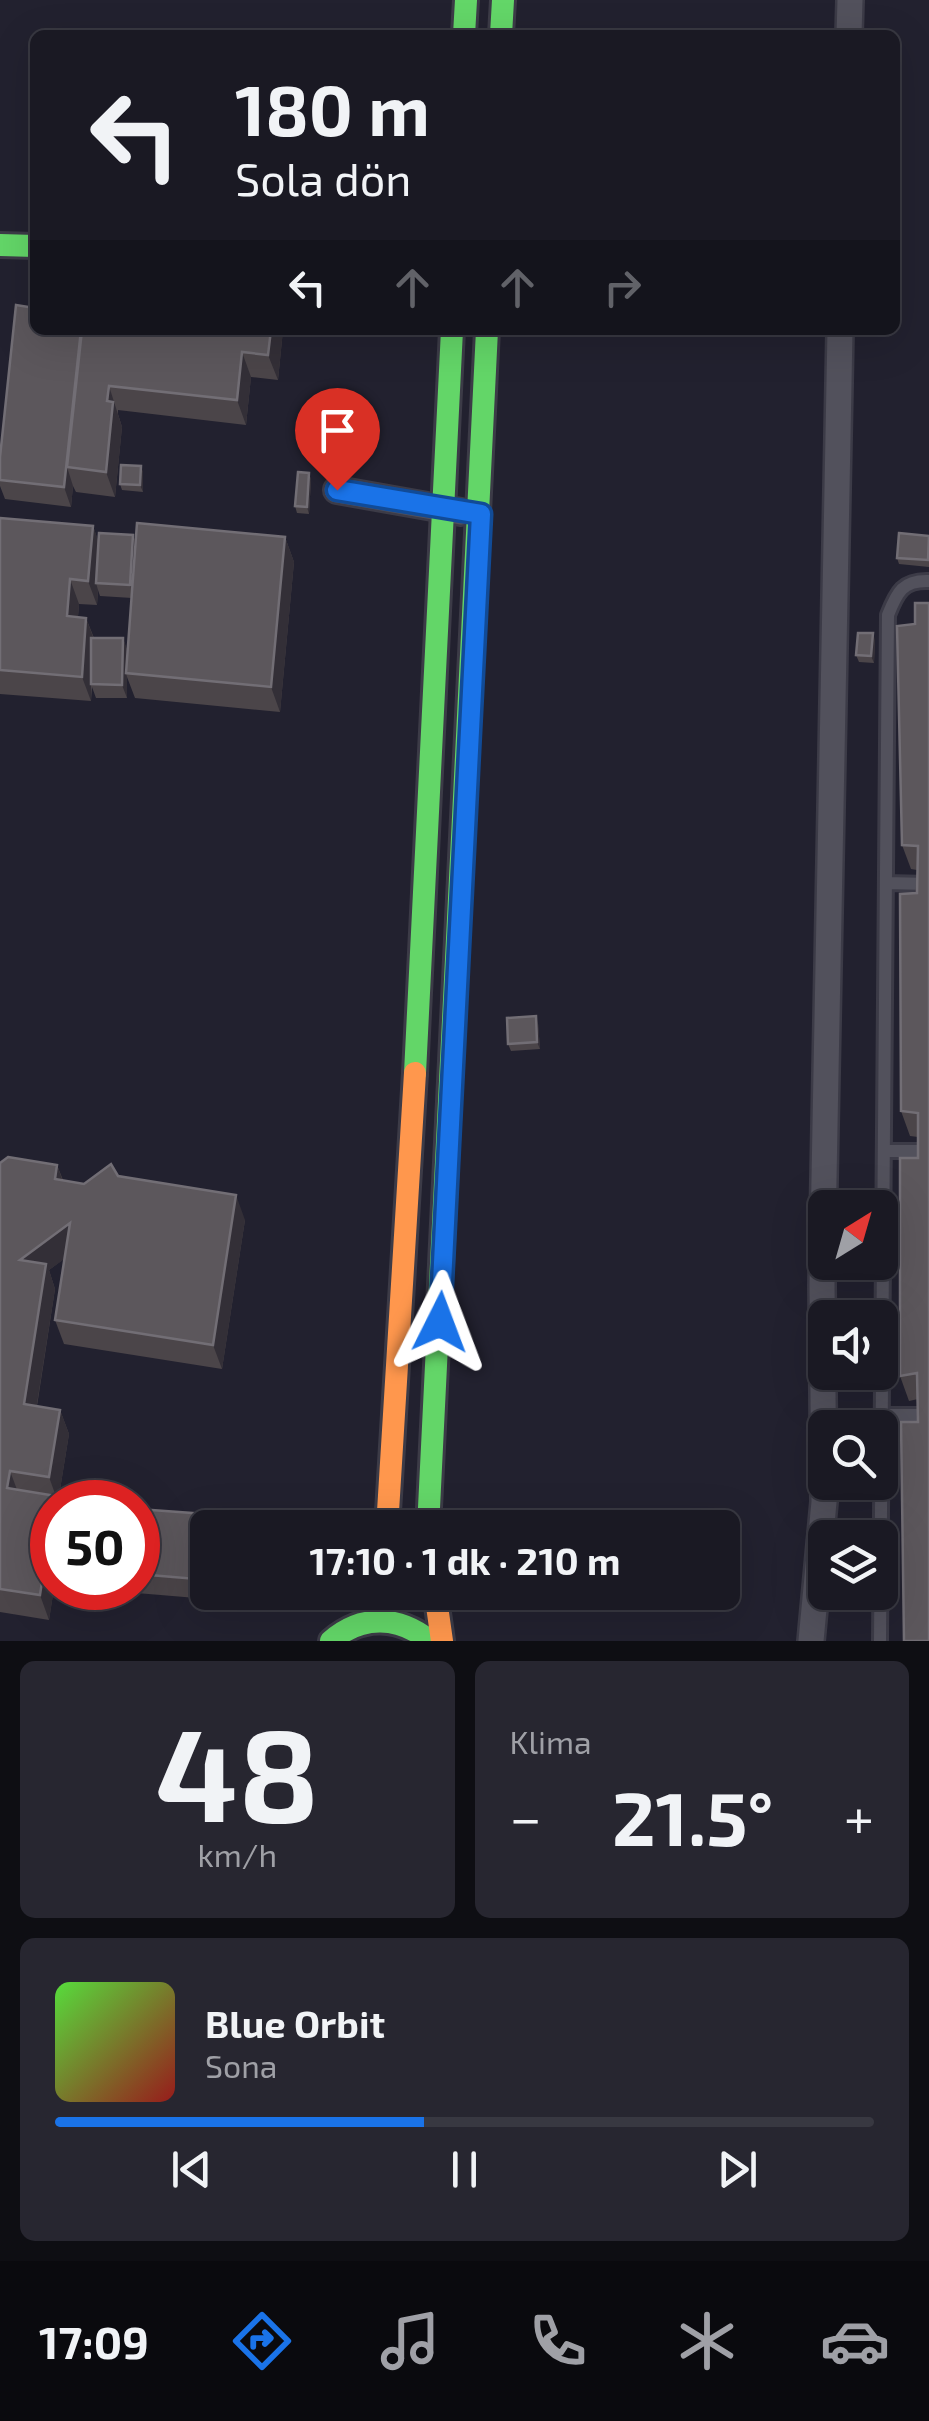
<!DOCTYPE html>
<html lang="tr">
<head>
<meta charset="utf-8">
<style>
	:root { --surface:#1a1923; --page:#272630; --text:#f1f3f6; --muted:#9fa0a6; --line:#383841; --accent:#1a73e8 }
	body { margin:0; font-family:"Exo 2",sans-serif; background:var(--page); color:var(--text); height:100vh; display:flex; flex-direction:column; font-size:38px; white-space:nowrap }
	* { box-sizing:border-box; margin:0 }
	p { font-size:32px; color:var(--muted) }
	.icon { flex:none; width:55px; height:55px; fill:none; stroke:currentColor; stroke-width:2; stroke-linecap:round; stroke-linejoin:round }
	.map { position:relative; height:1641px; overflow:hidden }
	.drawer { display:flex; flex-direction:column; gap:20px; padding:20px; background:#0e0e13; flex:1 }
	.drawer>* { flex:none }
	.guide { position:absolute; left:30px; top:30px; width:870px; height:305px; border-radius:15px; box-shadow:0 10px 40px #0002,0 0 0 2px var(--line); background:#1a1923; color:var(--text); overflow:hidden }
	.needle { width:65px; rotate:37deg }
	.buttons { position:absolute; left:808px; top:1190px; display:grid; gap:20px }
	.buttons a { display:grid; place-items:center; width:90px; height:90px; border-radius:15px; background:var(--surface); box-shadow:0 10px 40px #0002,0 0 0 2px var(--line); font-size:50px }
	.speed { position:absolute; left:30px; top:1480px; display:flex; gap:20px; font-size:50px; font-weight:700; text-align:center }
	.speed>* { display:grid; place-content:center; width:130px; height:130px; border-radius:50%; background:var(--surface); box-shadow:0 10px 40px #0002,0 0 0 2px var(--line); line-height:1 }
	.speed .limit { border:15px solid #d22; background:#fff; color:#111 }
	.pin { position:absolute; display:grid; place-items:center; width:85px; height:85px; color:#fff; margin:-102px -42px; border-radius:50% 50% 50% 0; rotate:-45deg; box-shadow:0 0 10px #0007 }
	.pin .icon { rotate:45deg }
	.me { position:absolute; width:110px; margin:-55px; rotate:3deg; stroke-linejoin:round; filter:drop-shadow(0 0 8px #0008) }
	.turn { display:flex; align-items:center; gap:35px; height:210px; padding:0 40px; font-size:45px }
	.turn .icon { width:130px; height:130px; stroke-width:2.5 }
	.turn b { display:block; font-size:70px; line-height:85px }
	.lanes { display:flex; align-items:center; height:95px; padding:0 40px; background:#0003; justify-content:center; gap:50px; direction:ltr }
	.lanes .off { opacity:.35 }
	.big { font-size:75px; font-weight:700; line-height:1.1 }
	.drawer .tile { flex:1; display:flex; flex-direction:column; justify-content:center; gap:15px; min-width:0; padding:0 35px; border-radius:15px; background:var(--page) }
	.drawer .dial { align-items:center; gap:0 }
	.dial b { font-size:130px; line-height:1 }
	.song { display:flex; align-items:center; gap:30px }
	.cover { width:120px; height:120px; border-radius:15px; background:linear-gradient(135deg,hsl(110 70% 55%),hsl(0 70% 35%)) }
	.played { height:10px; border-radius:5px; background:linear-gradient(90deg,var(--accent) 45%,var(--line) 45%) }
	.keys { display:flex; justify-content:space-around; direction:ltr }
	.heat { display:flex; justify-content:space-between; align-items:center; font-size:55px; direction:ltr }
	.drawer .tiles { flex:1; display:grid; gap:20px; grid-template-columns:1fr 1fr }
	.tile:last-child { grid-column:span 2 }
	.trip { position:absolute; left:190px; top:1510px; width:550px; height:100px; border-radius:15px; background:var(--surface); box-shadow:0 10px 40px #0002,0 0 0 2px var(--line); font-weight:700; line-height:100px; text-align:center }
	.tab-bar { display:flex; height:160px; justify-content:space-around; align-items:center; background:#0a0a0e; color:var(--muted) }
	.tab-bar .icon { width:70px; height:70px }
	.tab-bar .on { color:var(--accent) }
	.tab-bar b { font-size:45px; color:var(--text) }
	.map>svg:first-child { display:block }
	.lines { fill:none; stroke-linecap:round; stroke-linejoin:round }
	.lane-casing { stroke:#3c3b47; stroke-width:18 }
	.street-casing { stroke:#3c3b47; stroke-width:30 }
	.fast-casing { stroke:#3c3b47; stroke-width:28 }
	.slow-casing { stroke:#3c3b47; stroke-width:28 }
	.lane { stroke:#52515c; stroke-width:12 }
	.street { stroke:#52515c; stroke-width:25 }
	.fast { stroke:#63d668; stroke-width:22 }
	.slow { stroke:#ff974d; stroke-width:22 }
	.wall { fill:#4b4549; fill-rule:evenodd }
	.shaded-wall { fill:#332f37 }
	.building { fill:#5c575c; stroke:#726e75; stroke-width:2.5 }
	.route-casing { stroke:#114b97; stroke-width:25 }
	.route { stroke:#1a73e8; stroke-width:18 }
</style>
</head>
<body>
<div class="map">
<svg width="929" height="1641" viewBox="0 0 929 1641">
	<rect width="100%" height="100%" fill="#22212f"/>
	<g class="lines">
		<g class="lane-casing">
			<path id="lane" d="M886,883L929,884
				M884,1151H929
				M882,1415H929
				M880,1641L888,615C897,592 903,580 929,581"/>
		</g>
		<g class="street-casing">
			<path id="street" d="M849,35L850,0
				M337,490L461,512
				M811,1641L824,1502L822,1285L840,330"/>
		</g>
		<g class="fast-casing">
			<path id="fast" d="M464,35L466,0
				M501,35L503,0
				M0,245L35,246
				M415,1073L452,330
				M428,1528L487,330
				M331,1641C362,1614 399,1616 430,1641"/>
		</g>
		<g class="slow-casing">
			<path id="slow" d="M387,1528L415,1073
				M435,1592L442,1641"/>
		</g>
		<use href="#lane" class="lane"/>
		<use href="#street" class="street"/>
		<use href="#fast" class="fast"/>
		<use href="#slow" class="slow"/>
	</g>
	<path class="wall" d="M35,330H283L278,380L251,377L246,425L118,410V414L122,427L115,497L76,492L73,486L71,507L5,499L0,486V457Z
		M141,466L143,473V492L122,490L120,484Z
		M309,473L311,480L309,514L297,513L295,506Z
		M0,518L93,526L98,541L133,535L136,543L285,537L294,562L280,712L135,698L127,677V698H96L92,687L91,701L0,694ZM98,590L100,596L132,598L127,651L123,638H94L86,618L78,617L79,604L97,605Z
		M929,536V567L899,564L897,558Z
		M929,603L918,1422V1399L909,1401L900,1376L918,1158V1137L910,1136L901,1111L917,870L911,869L902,845L915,624Z
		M875,640L874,663L859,662L856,655Z
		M538,1023L540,1049L511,1051L508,1044Z
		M0,1163L57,1165L63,1180L84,1184L118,1176L245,1220L222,1369L64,1344L55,1320L65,1258L49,1270L55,1289L37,1406L60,1410L69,1434L58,1502L52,1588H54L49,1620L0,1612Z
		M138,1509L208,1528V1592H221L220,1600L77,1588H138Z"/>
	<path class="shaded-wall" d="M81,330L67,467L73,486L71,507L64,487Z
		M271,330H283L278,380L268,355Z
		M242,352L251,377L246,425L237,400Z
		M109,386L122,427L115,497L106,472Z
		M141,466L143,473V492L140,485Z
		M309,473L311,480L309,514L307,507Z
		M93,526L102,551L96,583L98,590L97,605L88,581Z
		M133,535L138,549L135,598L130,585Z
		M285,537L294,562L280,712L271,687Z
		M70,579L79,604L76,641L67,616Z
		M86,618L95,642L91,684V701L82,677Z
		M873,633L875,640L874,663L871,656Z
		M123,638L128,652L126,673L127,677V698L122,685Z
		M536,1016L538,1023L540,1049L537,1042Z
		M57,1165L66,1190L55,1179Z
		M236,1195L245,1220L222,1369L213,1345Z
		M70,1223L80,1248L49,1270L55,1289L33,1429L24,1404L20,1260Z
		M60,1410L69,1434L58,1502L49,1477Z
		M10,1471L19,1495L7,1488Z
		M52,1515V1588H54L49,1620L40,1595Z"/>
	<path class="building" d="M16,305L35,308V330H81L64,487L0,480V457Z
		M82,330H271L268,355L242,352L237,400L109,386L107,401L113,402L106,472L67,467Z
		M121,465L141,466L140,485L120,484Z
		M298,472L309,473L307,507L295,506Z
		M0,518L93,526L88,581L70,579L67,616L86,618L82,677L0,670Z
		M137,523L285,537L271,687L126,673Z
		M99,533L133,535L130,585L96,583Z
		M899,533L929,536L928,560L897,558Z
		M915,603H929V1641H904L901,1422H918L917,1373L900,1376V1158H918V1113L901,1111L900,894L917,893L918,846L902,845L897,626L915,624Z
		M858,633H873L871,656L856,655Z
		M91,638H123L122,685L91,684Z
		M536,1016L537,1042L508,1044L507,1018Z
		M8,1157L57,1165L55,1179L84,1184L111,1164L118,1176L236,1195L213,1345L55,1320L70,1223L20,1260L46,1264L24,1404L60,1410L49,1477L10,1471L7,1488L56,1496L54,1502H52V1515L40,1595L0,1589V1163Z
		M138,1509L219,1515L218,1528H208V1580L138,1574Z"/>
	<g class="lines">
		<g class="route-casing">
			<path id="route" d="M337,490L481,514L440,1322"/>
		</g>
		<use href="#route" class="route"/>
	</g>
</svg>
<div class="buttons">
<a><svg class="needle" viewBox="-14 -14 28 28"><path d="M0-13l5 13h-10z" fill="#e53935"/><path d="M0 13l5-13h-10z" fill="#9fa0a6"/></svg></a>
<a><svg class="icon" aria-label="sound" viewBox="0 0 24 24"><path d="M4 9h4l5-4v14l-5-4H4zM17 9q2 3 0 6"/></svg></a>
<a><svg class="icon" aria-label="search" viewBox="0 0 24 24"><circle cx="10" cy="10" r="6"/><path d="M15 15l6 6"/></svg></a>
<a><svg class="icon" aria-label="layers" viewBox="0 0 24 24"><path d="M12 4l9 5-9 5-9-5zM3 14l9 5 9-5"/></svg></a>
</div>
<div class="speed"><div class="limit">50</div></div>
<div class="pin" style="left:337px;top:490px;background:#d93025"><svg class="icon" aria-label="arrive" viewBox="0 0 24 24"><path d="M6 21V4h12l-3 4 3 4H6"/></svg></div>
<svg class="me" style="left:440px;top:1322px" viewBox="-20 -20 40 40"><path d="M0-17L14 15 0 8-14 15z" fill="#1a73e8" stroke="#fff" stroke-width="4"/></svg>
<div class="trip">17:10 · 1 dk · 210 m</div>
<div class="guide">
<div class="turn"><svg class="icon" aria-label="left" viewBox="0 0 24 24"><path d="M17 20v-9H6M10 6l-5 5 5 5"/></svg><div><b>180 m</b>Sola dön</div></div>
<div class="lanes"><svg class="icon" aria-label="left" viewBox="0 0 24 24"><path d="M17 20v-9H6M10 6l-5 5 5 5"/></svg><svg class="icon off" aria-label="ahead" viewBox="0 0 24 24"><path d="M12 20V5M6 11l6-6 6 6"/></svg><svg class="icon off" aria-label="ahead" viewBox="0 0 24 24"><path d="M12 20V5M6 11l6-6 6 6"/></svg><svg class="icon off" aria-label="right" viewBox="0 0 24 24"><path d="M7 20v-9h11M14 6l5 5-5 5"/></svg></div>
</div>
</div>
<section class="drawer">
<div class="tiles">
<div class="tile dial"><b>48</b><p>km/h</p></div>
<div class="tile"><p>Klima</p>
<div class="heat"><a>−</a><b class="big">21.5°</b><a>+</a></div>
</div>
<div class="tile">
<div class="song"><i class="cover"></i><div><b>Blue Orbit</b><p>Sona</p></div></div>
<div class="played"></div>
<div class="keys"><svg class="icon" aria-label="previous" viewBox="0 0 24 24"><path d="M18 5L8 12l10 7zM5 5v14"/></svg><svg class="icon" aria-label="pause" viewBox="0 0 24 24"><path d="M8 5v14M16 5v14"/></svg><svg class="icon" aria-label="next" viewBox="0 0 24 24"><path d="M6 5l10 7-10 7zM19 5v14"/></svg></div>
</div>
</div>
</section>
<nav class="tab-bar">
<b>17:09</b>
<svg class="icon on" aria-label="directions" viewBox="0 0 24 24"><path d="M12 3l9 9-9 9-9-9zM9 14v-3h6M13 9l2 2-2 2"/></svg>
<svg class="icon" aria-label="music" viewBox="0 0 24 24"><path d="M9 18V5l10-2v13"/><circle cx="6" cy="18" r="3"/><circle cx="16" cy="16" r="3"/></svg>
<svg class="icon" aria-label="phone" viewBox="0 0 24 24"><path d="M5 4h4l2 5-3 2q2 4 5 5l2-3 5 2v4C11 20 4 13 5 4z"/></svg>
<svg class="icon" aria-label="climate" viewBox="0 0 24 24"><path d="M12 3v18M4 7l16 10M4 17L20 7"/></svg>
<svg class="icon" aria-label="car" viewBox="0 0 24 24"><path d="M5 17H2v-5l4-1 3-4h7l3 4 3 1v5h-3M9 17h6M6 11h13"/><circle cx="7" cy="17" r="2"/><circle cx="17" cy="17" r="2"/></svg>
</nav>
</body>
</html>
